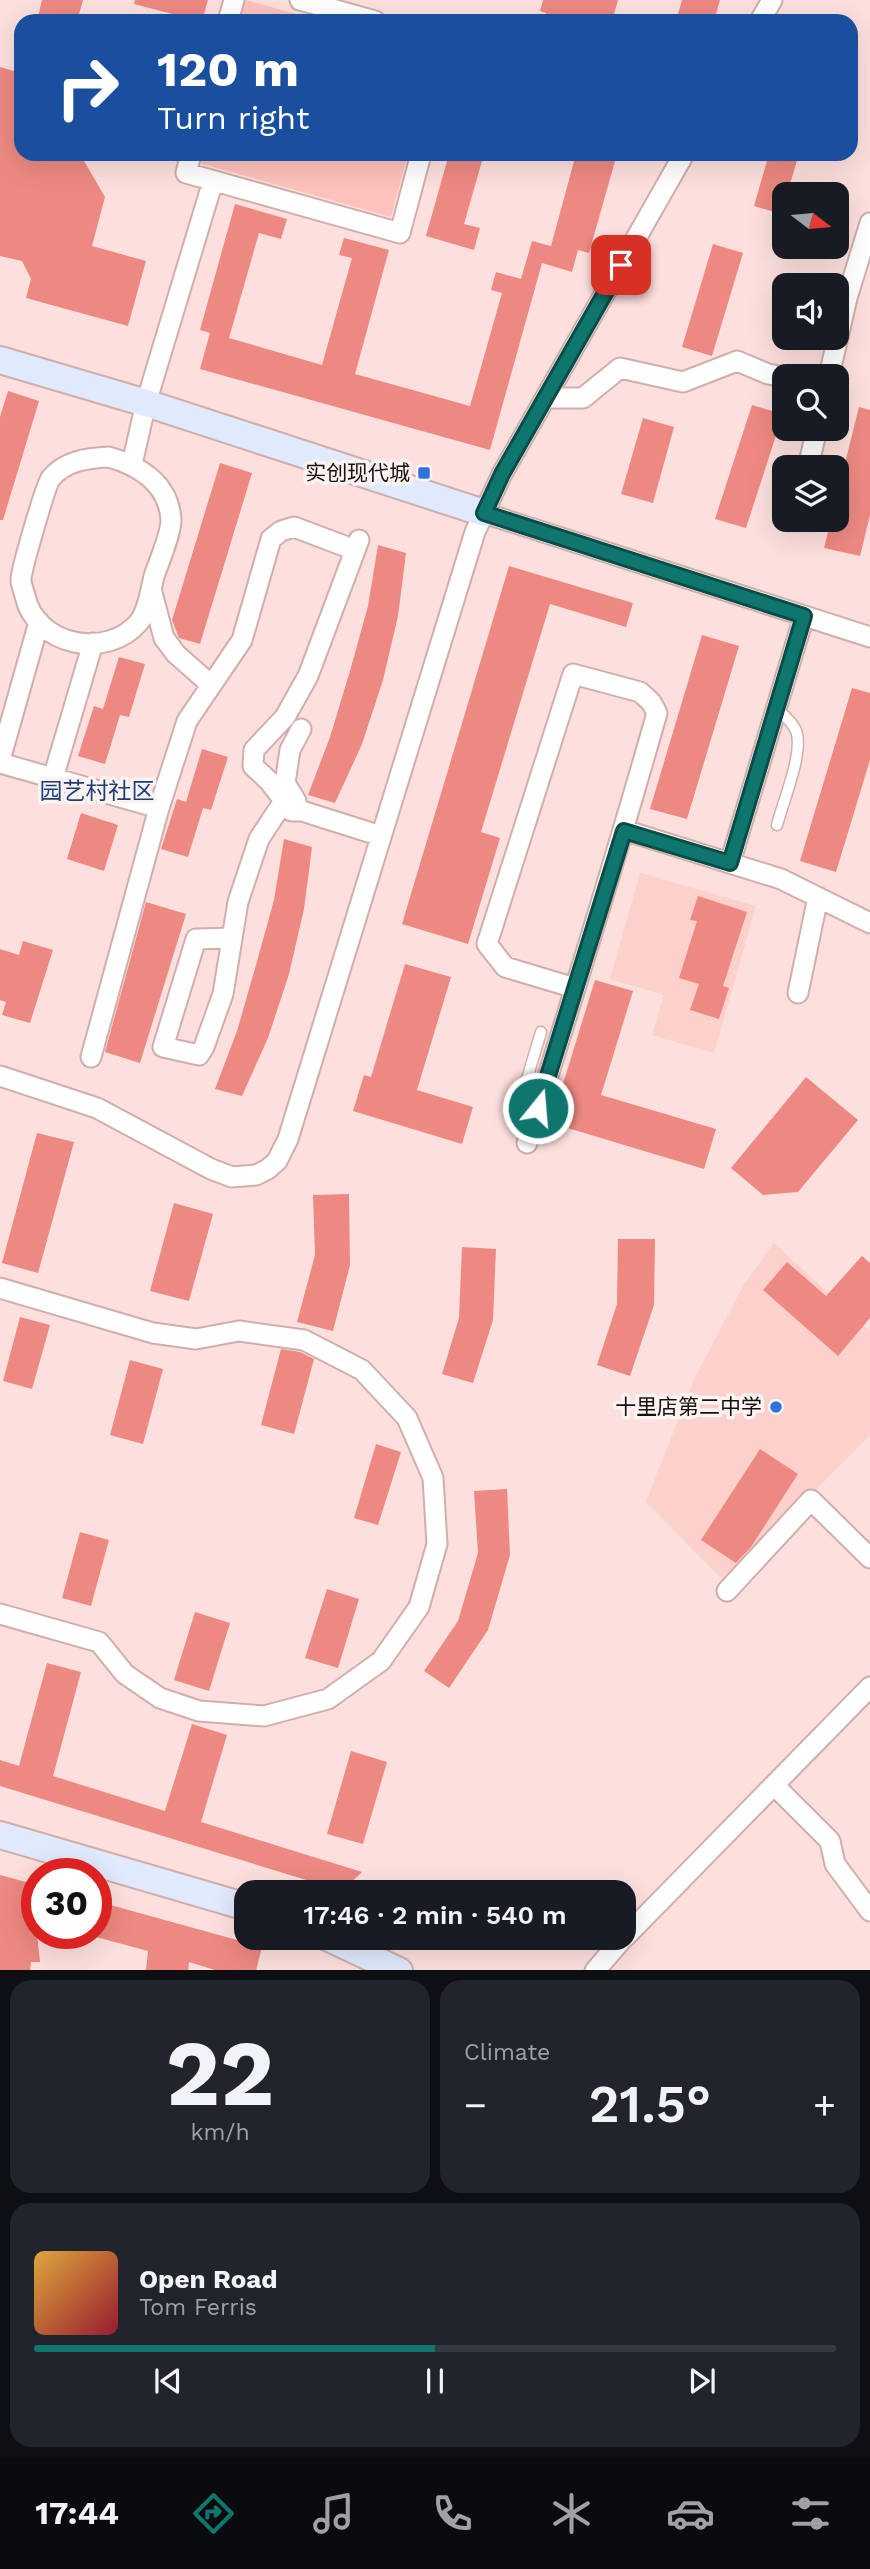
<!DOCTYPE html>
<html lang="en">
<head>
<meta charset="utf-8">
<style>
	:root { --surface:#171b24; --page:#20242c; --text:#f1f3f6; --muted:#9ea1a6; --line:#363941; --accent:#0f766e }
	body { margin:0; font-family:"Work Sans","Noto Sans SC",sans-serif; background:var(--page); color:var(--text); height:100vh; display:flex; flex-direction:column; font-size:26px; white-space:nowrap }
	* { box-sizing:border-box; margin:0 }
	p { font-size:23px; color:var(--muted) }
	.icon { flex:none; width:38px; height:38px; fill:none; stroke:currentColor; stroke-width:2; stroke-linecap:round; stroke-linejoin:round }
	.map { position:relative; height:1970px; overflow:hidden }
	.drawer { display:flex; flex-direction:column; gap:10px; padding:10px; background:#0d0f14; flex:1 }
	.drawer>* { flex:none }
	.top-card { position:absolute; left:14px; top:14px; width:844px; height:147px; border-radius:21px; box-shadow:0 7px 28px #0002; background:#1a4fa0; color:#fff; overflow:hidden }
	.needle { width:46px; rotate:106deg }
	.fabs { position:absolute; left:772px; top:182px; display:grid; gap:14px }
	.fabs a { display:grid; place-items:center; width:77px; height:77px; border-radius:14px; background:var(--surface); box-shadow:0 7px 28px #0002; font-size:35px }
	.speed { position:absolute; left:21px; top:1858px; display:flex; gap:14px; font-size:35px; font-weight:700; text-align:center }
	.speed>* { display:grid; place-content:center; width:91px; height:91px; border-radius:50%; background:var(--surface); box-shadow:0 7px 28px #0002; line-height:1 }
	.speed .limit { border:10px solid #d22; background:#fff; color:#111 }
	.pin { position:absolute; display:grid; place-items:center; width:60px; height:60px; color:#fff; margin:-30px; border-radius:14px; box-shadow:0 4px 10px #0006 }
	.me { position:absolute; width:77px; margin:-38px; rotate:17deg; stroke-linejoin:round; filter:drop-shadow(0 0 5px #0008) }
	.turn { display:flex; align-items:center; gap:24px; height:147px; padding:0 28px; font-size:32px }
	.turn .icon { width:91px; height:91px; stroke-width:2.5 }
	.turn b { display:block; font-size:49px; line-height:60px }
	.big { font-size:52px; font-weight:600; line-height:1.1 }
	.drawer .card { flex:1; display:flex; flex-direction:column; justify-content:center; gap:10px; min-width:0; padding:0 24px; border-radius:21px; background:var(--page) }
	.drawer .dial { align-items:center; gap:0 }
	.dial b { font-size:91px; line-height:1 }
	.song { display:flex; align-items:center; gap:21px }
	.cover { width:84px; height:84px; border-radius:10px; background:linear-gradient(135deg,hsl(40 70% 55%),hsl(350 70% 35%)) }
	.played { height:7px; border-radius:4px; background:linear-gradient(90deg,var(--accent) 50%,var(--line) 50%) }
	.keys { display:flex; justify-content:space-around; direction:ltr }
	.heat { display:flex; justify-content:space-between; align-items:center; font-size:38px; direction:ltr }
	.drawer .tiles { flex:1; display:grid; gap:10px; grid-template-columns:1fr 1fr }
	.card:last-child { grid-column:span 2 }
	.trip { position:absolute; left:234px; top:1880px; width:402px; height:70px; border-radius:21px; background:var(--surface); box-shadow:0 7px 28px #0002; font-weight:600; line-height:70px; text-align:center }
	.menu { display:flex; height:112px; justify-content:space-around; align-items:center; background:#090b0e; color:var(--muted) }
	.menu .icon { width:49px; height:49px }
	.menu .selected { color:var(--accent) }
	.menu b { font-size:32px; color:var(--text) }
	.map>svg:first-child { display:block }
	.built { fill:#fcd0cb }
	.green { fill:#fec2bc }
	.building { fill:#ed8982 }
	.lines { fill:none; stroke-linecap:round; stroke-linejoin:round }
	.lane-casing { stroke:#d0aeab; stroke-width:13 }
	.street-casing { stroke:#d0aeab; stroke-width:23 }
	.secondary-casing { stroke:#d0aeab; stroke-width:30 }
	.lane { stroke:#fff; stroke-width:10 }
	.street { stroke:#fff; stroke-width:19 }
	.secondary { stroke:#e0eafc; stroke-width:26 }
	.route-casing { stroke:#0a4d48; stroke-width:18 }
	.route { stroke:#0f766e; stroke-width:12 }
	.poi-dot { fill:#3172df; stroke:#fbf3f2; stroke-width:2.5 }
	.labels { text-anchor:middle; stroke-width:7; stroke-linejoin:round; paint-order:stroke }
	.poi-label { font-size:21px; fill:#190e0d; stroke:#fbf3f2; text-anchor:end }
	.neighbourhood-label { font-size:23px; fill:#1e3e73; stroke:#fbf3f2 }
</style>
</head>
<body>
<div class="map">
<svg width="870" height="1971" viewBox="0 0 870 1971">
	<rect width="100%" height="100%" fill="#fde0dd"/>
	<path class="built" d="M640,873L756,906L714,1053L652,1035L664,995L610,979Z
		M774,1243L870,1331V1435L725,1582L646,1502L694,1379L745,1283Z"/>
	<path class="green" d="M245,0H246L321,21H239Z
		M201,154H408L391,217L199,163Z"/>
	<path class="building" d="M42,0H83L77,21H37Z
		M135,0H208L202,21H170L172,14L134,4Z
		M543,0H618L612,21H544L546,13L540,11Z
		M682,0H720L714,21H676Z
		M0,67L21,73V154H80L105,197L92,246L146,261L128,326L26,298L31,279L22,261L0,256Z
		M449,154H484L464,224L480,228L474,250L426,236Z
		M576,154H617L589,253L578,250L572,272L542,263L490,450L200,369L210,333L200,330L235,204L287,219L281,239L259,233L229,338L322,365L352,258L339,255L344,238L389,250L355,374L470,406L502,293L491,290L496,272L521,279L532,241L551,246Z
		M769,154H799L787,194H784L781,214L754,206Z
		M713,244L743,253L712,356L682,347Z
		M8,391L39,401L3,520H0V417Z
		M752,405L783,414L746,528L715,519Z
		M859,407L870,410V515L860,556L824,548L831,520H836V499Z
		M643,418L674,427L653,503L621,494Z
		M220,463L252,473L200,644L179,638L172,620Z
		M378,545L406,553L398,616L383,680L362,744L335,803L308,795L330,737L350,671L368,606Z
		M509,566L633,603L626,627L550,604L481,832L500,838L468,944L402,924Z
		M702,635L739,646L687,819L650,809Z
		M119,657L145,664L129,717L120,715L105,764L78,756L94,706L103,709Z
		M852,688L870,693V760L836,872L800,861Z
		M202,749L228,757L211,810L203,808L188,857L161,849L177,799L186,802Z
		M81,813L118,825L104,871L67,859Z
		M284,839L312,847L304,909L289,974L268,1038L242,1096L215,1089L237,1031L256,965L274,900Z
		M698,896L747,912L723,986L729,988L719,1019L690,1010L699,984L679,978L697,921L690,920Z
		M146,902L186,914L140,1063L105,1052Z
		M23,941L53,950L30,1023L2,1015L6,1002L0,1000V949L19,955Z
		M405,964L451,977L417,1090L473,1107L462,1144L353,1111L364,1075L371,1077Z
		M595,980L633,991L601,1095L716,1129L704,1169L551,1123Z
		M806,1077L858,1120L798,1192L763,1195L731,1168Z
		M37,1133L74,1142L38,1273L2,1263Z
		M349,1194L350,1265L333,1331L297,1322L315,1255L313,1195Z
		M174,1203L213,1214L189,1301L150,1291Z
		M618,1239H655L654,1305L630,1376L597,1365L617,1304Z
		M462,1247L496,1249L493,1320L473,1383L442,1374L459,1318Z
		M862,1256L870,1263V1318L838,1356L763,1290L787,1262L826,1296Z
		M20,1317L50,1325L32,1389L3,1381Z
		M281,1349L300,1352L314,1359L294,1434L261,1425Z
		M130,1360L163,1369L143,1444L110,1435Z
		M376,1444L401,1452L378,1525L354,1518Z
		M760,1449L798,1474L751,1547L736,1563L701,1540Z
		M507,1489L510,1555L488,1630L449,1688L424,1671L458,1621L478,1553L474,1491Z
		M80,1532L109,1540L91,1606L62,1598Z
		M327,1589L359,1599L338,1668L305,1658Z
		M195,1612L230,1623L209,1691L174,1680Z
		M47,1663L81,1672L53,1776L165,1811L192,1724L227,1735L201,1822L362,1872L342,1891L0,1786V1760L19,1766Z
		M351,1751L387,1762L363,1844L327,1834Z
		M0,1875L37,1885V1934L40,1962H31L30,1971H0Z
		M96,1901L262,1947L256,1971H218L189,1962L188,1971H146L148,1951L96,1937Z"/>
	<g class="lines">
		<g class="lane-casing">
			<path id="lane" d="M777,825C783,802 802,757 797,734C795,724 784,716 777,708
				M530,1132L520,1126L517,1112L541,1032"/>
		</g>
		<g class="street-casing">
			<path id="street" d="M300,0L375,21
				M228,21L234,0
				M760,21L772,0
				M191,154L186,173L400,233L421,154
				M829,376L847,298L870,223
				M546,398H583L620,368L683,382L737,361L768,374L784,377
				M109,457C140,466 169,484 171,520C171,534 159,562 154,576C151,589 148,611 139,622C107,660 36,646 25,596C24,591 21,585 21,580C21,570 46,484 51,478C65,461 87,458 109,457Z
				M132,464L146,403L213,181
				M808,467L817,429
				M484,513L870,637
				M359,540L308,676L285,717L254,750L253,766L269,781L292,811H302L381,836
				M151,589L164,638L176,654L211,685
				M0,760L39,622
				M0,763L159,808
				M53,778L93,643
				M296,801L285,783L290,750L301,729
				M624,830L781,879L870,923
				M730,863L804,616
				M232,938L196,939L163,1047L199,1055L204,1047L223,994L238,902L259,839L284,801
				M798,993L818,897
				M91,1057L159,808L187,721L242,640L271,539L281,531L294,527L355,550
				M0,1076L97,1108L211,1169L232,1177L256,1175L268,1169L277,1161L288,1139L475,532L502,474L684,154
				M527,1143C572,1000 616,857 657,713L651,702L640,692L573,674L487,944L505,967L575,988
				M0,1288L153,1333L196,1339L239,1331L304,1340L362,1370L407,1418L433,1478L437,1544L419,1607L381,1661L328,1699L264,1716L199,1711L160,1698L125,1674L99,1642L0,1614
				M727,1591L811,1500L870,1558
				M774,1785L830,1841L835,1864L870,1911
				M625,1937L870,1687
				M595,1971L624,1937"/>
		</g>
		<g class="secondary-casing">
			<path id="secondary" d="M0,360L146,403L484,513
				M0,1835L247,1907
				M327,1937L399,1971"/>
		</g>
		<use href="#lane" class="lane"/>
		<use href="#street" class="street"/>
		<use href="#secondary" class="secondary"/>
	</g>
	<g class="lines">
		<g class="route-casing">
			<path id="route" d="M538,1108L624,831L730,863L804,616L484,513L502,474L621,265"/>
		</g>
		<use href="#route" class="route"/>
	</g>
	<g class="poi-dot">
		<rect x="417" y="466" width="14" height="14" rx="3.5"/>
		<circle cx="776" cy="1407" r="7"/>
	</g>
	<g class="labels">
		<g class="poi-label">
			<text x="410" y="480">实创现代城</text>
			<text x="762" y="1414">十里店第二中学</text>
		</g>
		<g class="neighbourhood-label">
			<text x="97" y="799">园艺村社区</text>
		</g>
	</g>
</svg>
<div class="fabs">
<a><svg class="needle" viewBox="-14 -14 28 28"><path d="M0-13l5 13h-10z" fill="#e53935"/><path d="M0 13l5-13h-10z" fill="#9ea1a6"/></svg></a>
<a><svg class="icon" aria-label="sound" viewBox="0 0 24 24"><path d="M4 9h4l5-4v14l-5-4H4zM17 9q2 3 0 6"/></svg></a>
<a><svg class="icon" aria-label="search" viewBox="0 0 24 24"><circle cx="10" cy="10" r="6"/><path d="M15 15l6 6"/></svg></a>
<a><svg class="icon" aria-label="layers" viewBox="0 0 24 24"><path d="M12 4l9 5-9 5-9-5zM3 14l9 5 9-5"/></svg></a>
</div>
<div class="speed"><div class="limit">30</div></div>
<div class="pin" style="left:621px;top:265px;background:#d93025"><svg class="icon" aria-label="arrive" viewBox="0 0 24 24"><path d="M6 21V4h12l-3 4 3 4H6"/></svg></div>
<svg class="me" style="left:538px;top:1108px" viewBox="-20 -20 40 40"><circle r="17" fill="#0f766e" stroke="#fff" stroke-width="3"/><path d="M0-11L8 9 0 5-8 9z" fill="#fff"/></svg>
<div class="trip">17:46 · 2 min · 540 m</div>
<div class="top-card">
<div class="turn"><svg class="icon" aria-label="right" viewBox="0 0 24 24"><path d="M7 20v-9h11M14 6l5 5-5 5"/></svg><div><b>120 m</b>Turn right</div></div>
</div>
</div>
<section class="drawer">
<div class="tiles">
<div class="card dial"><b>22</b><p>km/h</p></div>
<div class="card"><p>Climate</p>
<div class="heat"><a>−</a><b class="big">21.5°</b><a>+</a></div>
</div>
<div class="card">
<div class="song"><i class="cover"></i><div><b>Open Road</b><p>Tom Ferris</p></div></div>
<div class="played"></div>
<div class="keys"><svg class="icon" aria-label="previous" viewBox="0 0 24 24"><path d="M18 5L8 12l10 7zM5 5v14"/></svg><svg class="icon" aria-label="pause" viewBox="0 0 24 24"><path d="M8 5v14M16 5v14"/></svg><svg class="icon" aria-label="next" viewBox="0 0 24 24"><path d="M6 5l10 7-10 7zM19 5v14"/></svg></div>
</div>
</div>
</section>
<nav class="menu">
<b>17:44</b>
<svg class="icon selected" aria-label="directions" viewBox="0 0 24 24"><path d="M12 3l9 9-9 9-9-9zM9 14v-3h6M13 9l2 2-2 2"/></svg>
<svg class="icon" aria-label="music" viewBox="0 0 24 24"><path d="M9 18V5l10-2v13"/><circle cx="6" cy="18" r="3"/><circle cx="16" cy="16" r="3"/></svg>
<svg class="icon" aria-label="phone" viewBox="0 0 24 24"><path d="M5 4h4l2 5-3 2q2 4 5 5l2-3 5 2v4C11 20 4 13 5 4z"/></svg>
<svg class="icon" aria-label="climate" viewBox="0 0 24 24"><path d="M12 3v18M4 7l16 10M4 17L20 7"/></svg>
<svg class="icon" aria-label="car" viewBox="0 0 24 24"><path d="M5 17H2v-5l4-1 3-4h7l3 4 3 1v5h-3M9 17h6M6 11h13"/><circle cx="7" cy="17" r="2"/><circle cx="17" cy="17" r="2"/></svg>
<svg class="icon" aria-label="filters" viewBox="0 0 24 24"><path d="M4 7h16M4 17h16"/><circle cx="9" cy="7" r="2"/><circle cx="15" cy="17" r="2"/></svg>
</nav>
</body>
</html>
